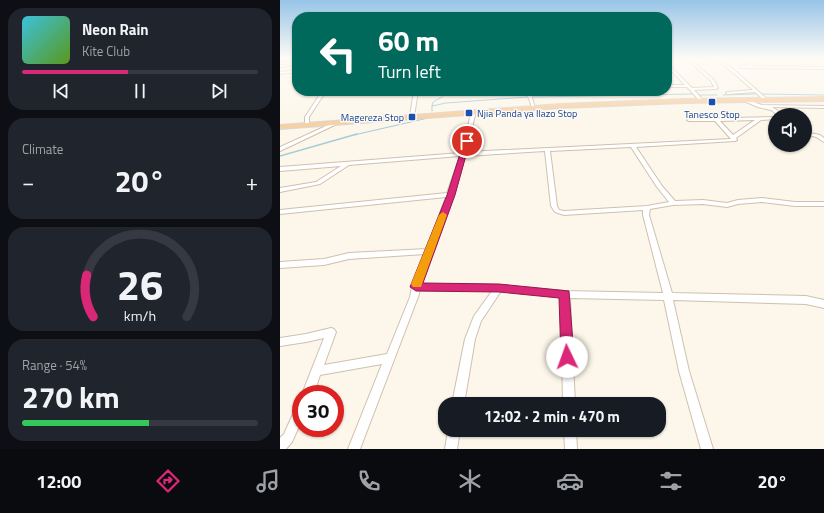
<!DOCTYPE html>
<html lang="en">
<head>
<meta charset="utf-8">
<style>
	:root { --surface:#171b24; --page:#20242c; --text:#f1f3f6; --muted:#9ea1a6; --line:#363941; --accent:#db2777 }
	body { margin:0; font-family:"Titillium Web",sans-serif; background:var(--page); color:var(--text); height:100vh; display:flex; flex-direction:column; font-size:15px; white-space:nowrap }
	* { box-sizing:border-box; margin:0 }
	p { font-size:13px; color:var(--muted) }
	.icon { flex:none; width:22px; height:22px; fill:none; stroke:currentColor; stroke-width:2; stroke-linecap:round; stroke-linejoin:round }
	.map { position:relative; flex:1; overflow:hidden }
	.details { display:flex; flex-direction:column; gap:8px; padding:8px; background:#0d0f14; width:280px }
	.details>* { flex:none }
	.top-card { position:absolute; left:12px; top:12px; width:380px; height:84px; border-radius:16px; box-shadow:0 1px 3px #0004; background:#00695c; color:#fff; overflow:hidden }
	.controls { position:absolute; left:488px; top:108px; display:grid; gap:8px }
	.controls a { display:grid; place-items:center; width:44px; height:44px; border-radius:50%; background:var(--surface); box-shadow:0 1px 3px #0004; font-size:20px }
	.speed { position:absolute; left:12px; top:385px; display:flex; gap:8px; font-size:20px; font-weight:700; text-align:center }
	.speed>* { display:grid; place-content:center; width:52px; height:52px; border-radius:50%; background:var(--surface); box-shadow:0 1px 3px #0004; line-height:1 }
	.speed .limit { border:6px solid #d22; background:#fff; color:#111 }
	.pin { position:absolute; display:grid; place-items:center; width:34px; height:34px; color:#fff; margin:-17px; border:2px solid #fff; border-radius:50%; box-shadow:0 1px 4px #0007 }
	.me { position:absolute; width:44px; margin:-22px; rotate:357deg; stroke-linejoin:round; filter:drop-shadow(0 0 3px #0008) }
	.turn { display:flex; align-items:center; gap:14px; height:84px; padding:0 20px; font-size:18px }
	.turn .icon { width:52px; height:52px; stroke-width:2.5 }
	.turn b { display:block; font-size:28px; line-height:34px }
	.big { font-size:30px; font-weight:700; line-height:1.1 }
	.details .card { flex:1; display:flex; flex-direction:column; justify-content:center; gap:6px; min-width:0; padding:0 14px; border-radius:16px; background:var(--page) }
	.details .dial { align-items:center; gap:0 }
	.dial svg { height:104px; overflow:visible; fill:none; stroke:var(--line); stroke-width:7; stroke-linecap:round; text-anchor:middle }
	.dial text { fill:var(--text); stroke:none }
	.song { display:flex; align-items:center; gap:12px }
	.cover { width:48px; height:48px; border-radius:6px; background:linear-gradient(135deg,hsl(190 70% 55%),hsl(90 70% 35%)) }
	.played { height:4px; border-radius:2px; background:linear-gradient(90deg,var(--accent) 45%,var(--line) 45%) }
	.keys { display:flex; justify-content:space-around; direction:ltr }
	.heat { display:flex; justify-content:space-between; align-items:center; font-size:22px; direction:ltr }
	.charge { height:6px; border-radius:3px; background:linear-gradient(90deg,#34c759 54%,var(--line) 0) }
	.trip { position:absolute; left:158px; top:397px; width:228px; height:40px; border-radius:16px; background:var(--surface); box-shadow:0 1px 3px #0004; font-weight:700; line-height:40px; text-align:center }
	.dock { display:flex; height:64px; justify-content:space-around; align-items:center; background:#090b0e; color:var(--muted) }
	.dock .icon { width:28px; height:28px }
	.dock .selected { color:var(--accent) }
	.dock b { font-size:18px; color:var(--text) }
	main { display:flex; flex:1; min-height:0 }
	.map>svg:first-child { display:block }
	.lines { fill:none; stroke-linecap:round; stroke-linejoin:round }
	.stream-far1 { stroke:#a5cbd8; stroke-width:1 }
	.stream { stroke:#a5cbd8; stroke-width:1.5 }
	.minor-casing { stroke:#cfc0af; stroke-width:2 }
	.trunk-casing { stroke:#dcd6d1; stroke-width:2 }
	.minor { fill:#fff; fill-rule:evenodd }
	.trunk { fill:#f7d0a4; fill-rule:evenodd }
	.route { fill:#db2777; stroke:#8e194d }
	.slow { fill:#f59e0b }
	.transit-dot { fill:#1a4fb4; stroke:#fffaf1; stroke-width:1.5 }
	.labels { text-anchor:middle; stroke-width:3; stroke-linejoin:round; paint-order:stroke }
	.far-transit-label { font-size:10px; fill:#164399; stroke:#fffaf1; text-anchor:start }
</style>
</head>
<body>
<main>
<section class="details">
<div class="card">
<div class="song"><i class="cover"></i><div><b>Neon Rain</b><p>Kite Club</p></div></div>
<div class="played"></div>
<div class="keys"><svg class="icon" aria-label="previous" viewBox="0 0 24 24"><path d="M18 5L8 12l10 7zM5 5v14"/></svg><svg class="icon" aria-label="pause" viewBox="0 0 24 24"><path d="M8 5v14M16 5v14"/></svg><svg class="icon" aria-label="next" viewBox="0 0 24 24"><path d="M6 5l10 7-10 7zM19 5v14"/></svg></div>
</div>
<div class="card"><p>Climate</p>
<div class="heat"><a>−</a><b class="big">20°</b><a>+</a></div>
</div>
<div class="card dial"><svg viewBox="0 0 100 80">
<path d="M14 69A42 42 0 1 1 86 69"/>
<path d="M14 69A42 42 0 0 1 9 37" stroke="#db2777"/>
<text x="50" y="56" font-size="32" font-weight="700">26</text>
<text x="50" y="72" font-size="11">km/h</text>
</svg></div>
<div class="card"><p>Range · 54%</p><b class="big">270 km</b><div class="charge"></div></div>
</section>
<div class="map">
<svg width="544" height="449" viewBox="0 0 544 449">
	<rect width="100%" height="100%" fill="#fcf7ea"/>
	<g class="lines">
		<path class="stream-far1" d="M482,94L544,95
			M418,95H437
			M443,95L475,94
			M253,97L412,94
			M152,106L153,102L162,97L166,91
			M152,111V106L166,103L247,97
			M74,135L148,118"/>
		<path class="stream" d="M0,156L77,134"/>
		<g class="minor-casing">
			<path id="minor" d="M0,59H17V60L0,61Z
				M407,59H410L434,80L438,88L436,89L414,90L422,99V101H420L407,87H387V85H405L387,66V63L412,88L434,87L431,81Z
				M435,59H438L453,69L487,99V101H485L475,92L447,94L446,93L448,92L473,90L451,71Z
				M472,59H474L473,65L471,66L544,67V69L460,68V66L470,64Z
				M0,65L11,66L0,67Z
				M17,70V72L0,74V72Z
				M42,91H46L29,117V125L25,126V117Z
				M134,91H138L134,116L132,117L130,116Z
				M246,91H250L255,108L252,107Z
				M464,99L482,105L544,106V108L492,107L498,111L502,115H498L491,110L478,107L464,101Z
				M192,110L196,111L186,152L451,139L435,121H409L407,120L409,119L495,117V119L481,120L456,138L457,140L455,141L356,147L382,186L395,201L423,200L447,203L458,200L482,198L515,202H544V206H515L482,202L458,204L447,207L423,204L393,205L370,209L369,215L392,293L526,296L544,300V308L526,304L393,300L409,371L433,449H421L399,371L384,300L290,298L295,404H283L281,297L221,291L201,321L195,339L184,404H172L185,339L194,316L212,291L140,290L138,297L80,449H68L102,364L40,375L34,394H22L44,338L26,342L0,346V338L26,334L51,328L54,329L56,332L44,365L107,354L130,297L132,287L145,254L69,259L44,265L0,268V262L44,259L69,253L147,249L166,197L0,214V210L167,193L180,156L69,165L40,184L0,192V188L36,182L61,166L0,171V167L181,153ZM475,120L453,135L440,121ZM351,147L377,187L389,202L367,206L284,211L279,210L277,206L270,151ZM265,151L271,206L275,212L284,215L363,210V215L383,293L285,291L219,285L141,284L174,195L185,156Z
				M57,121L61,122L0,151V147Z
				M525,132L540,135L544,138V142L536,137L525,134Z
				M21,403V422L12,442L6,449H0V438L4,434L17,405Z
				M168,430H180L177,449H165Z
				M284,430H296L297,449H285Z"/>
		</g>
		<g class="trunk-casing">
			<path id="trunk" d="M544,97V101L404,103L280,108L0,129V125L280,104L404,99Z"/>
		</g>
		<use href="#minor" class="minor"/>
		<use href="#trunk" class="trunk"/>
	</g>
	<linearGradient id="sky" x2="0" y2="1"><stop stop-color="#97c4e7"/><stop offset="0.48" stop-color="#fefbf6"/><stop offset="1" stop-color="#fefbf6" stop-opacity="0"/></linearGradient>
	<rect width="544" height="122" fill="url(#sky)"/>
	<path class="route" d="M187,139L190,141L175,195L143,283L219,284L289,291L294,357L292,361L287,363L283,361L281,357L279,298L219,292L136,291L130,287L167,195L184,141Z"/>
	<path class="slow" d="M163,212L167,215L142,284L141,287H133L131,284L159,215Z"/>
	<g class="transit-dot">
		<rect x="428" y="98" width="8" height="8" rx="2"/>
		<rect x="185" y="109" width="8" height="8" rx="2"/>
		<rect x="128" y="113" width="8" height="8" rx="2"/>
	</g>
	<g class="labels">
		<g class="far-transit-label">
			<text x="197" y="117">Njia Panda ya Ilazo Stop</text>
			<text x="432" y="118" text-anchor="middle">Tanesco Stop</text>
			<text x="124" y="121" text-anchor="end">Magereza Stop</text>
		</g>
	</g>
</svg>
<div class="controls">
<a><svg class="icon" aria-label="sound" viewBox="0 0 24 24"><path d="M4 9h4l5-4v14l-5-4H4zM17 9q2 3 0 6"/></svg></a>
</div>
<div class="speed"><div class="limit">30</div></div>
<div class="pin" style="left:187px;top:141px;background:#d93025"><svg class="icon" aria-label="arrive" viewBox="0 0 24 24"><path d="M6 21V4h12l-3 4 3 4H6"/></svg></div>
<svg class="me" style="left:287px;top:357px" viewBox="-20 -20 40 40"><circle r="19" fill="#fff"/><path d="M0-13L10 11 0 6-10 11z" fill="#db2777"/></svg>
<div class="trip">12:02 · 2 min · 470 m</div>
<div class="top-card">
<div class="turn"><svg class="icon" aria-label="left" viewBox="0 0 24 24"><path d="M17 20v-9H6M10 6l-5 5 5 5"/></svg><div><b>60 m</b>Turn left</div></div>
</div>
</div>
</main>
<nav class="dock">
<b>12:00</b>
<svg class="icon selected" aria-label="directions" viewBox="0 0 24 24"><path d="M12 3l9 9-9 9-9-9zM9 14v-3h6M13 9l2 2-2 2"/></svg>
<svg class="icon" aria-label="music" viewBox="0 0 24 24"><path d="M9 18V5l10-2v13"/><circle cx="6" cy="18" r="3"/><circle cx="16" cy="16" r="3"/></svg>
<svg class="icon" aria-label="phone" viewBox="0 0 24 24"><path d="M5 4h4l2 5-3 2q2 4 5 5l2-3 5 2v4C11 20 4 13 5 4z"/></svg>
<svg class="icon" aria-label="climate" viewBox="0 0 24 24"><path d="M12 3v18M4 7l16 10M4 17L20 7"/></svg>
<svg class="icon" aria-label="car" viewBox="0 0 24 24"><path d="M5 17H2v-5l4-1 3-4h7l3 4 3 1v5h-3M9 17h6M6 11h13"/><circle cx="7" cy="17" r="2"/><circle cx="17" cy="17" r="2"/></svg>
<svg class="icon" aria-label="filters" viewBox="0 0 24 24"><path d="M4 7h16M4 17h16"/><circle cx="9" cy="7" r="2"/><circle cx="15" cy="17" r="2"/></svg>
<b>20°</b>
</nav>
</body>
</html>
